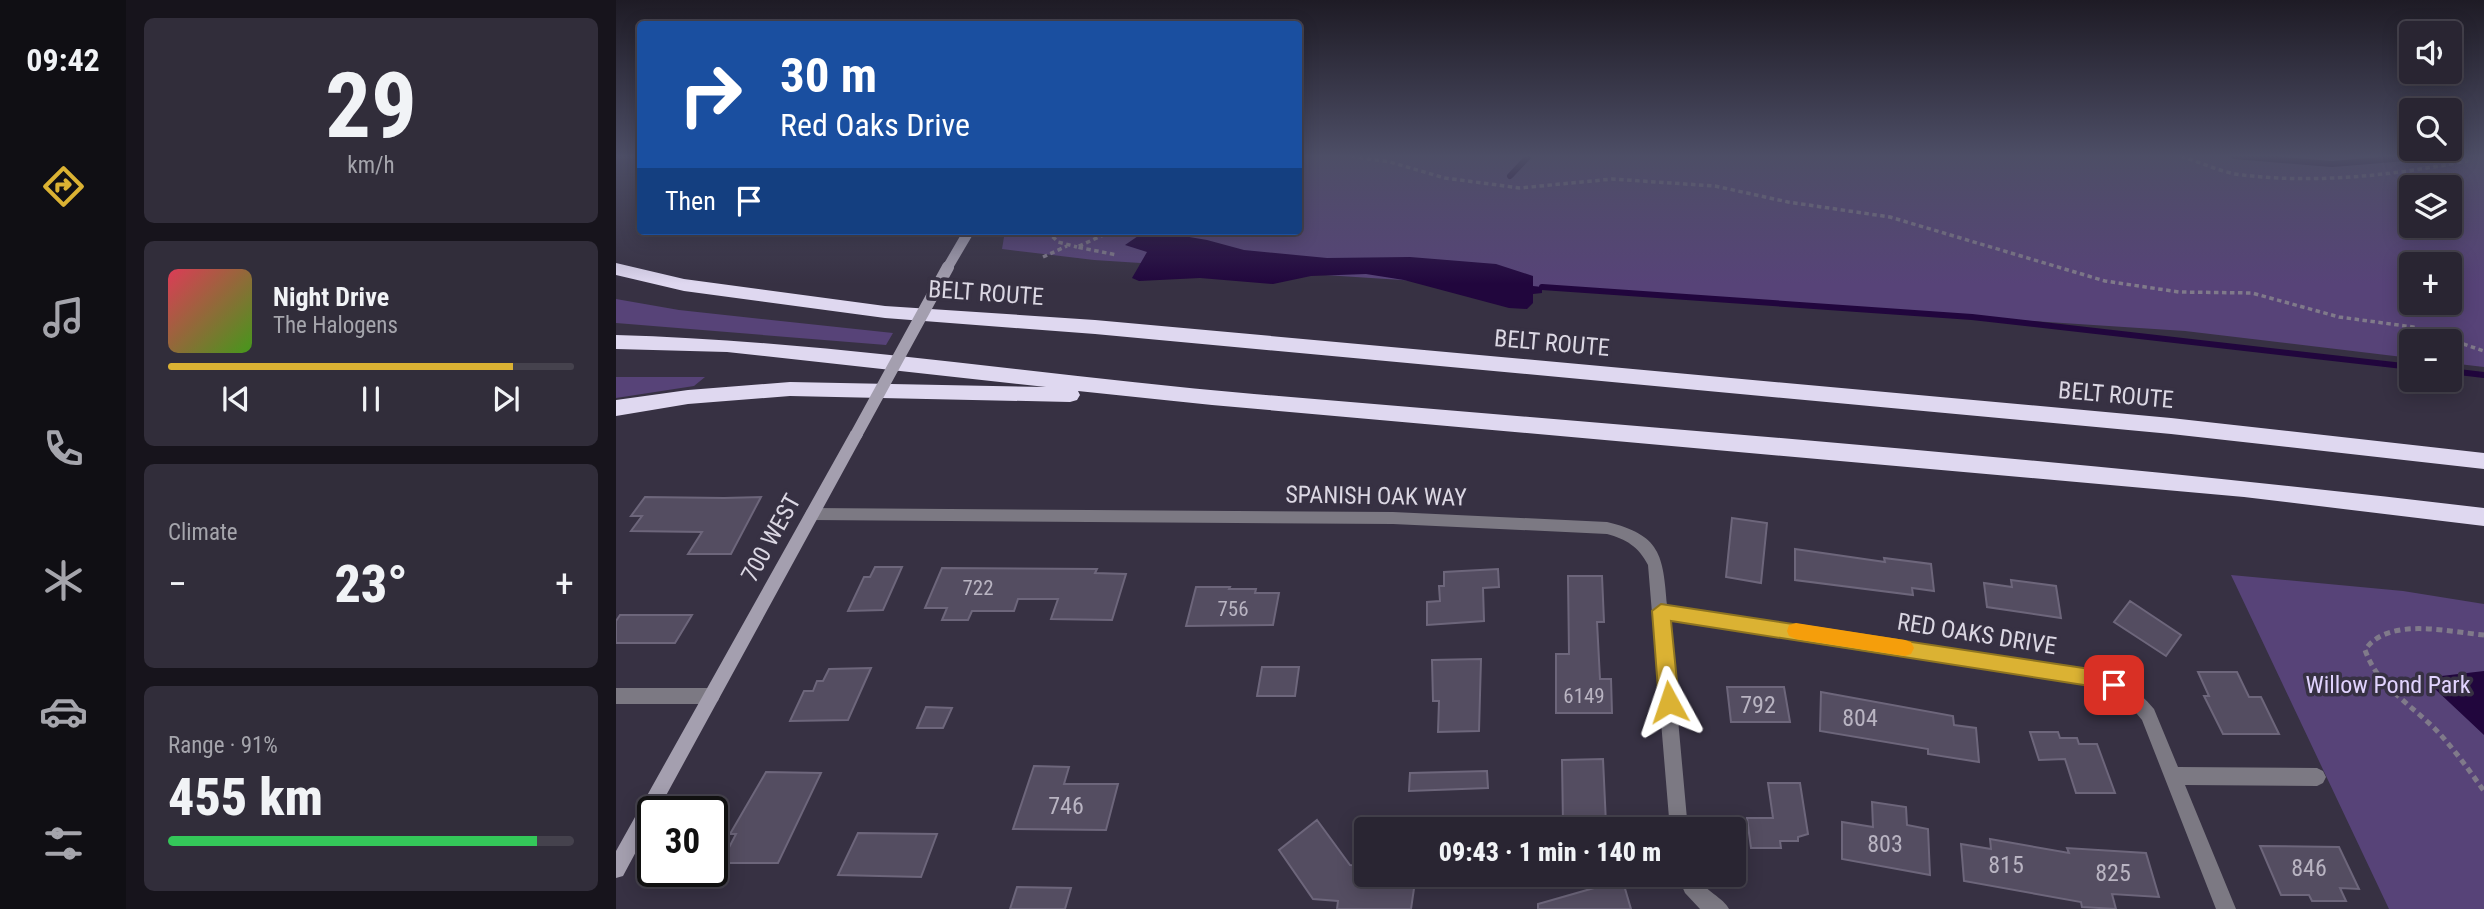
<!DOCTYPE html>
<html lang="en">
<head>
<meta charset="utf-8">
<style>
	:root { --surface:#292532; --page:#312d3a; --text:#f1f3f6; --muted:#a5a5ac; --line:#45424d; --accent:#dbb233 }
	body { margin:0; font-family:"Roboto Condensed",sans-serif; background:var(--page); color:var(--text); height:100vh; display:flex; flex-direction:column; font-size:26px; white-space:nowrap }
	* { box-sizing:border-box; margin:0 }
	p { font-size:23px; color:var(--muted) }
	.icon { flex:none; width:38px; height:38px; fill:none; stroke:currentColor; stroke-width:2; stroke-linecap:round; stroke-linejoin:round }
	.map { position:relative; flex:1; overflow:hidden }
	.sheet { display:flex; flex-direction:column; gap:18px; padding:18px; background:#17141c; width:490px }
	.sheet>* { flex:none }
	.banner { position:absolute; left:21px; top:21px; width:665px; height:214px; border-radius:7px; box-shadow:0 4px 18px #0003,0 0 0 2px var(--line); background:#1a4fa0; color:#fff; overflow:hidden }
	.controls { position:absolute; left:1783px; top:21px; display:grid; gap:14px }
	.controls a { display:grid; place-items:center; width:63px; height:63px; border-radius:7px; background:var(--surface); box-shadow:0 4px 18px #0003,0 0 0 2px var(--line); font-size:35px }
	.speed { position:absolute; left:21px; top:796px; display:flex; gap:14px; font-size:35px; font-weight:700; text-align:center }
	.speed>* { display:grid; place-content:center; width:91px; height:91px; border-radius:50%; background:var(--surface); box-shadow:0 4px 18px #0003,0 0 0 2px var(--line); line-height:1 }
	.speed .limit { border:4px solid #111; border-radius:10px; background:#fff; color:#111 }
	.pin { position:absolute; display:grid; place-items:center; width:60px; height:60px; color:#fff; margin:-30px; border-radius:14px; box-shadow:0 4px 10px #0006 }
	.me { position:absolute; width:77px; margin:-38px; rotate:355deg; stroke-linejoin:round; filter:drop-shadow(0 0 5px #0008) }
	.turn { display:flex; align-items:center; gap:24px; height:147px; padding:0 28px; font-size:32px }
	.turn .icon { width:91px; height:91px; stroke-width:2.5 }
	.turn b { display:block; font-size:49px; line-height:60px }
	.then { display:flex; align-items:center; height:66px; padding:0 28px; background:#0003; gap:14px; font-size:26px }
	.big { font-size:52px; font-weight:800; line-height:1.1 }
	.sheet .tile { flex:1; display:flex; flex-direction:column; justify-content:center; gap:10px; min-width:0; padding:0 24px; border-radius:10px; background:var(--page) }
	.sheet .dial { align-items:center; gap:0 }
	.dial b { font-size:91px; line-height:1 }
	.song { display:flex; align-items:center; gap:21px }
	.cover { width:84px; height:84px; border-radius:10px; background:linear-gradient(135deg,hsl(350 70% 55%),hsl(100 70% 35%)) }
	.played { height:7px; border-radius:4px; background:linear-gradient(90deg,var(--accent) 85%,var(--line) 85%) }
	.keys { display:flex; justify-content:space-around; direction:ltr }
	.heat { display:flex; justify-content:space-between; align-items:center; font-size:38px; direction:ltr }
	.charge { height:10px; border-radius:5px; background:linear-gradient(90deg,#34c759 91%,var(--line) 0) }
	.trip { position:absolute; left:738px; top:817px; width:392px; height:70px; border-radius:7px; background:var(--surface); box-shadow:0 4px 18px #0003,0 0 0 2px var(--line); font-weight:800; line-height:70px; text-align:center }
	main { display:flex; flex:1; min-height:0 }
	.dock { display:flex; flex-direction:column; width:126px; justify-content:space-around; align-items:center; background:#100f14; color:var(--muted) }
	.dock .icon { width:49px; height:49px }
	.dock .on { color:var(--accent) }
	.dock b { font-size:32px; color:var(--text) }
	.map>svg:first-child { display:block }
	.green { fill:#574378; fill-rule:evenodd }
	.water { fill:#21063d }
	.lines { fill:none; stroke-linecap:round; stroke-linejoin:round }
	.stream { stroke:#21063d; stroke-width:6 }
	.building { fill:#544d61; stroke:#6d667b; stroke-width:2 }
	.path-far1 { stroke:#807a8a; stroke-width:3.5; stroke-dasharray:4.5 3.5; stroke-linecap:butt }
	.path { stroke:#807a8a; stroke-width:5; stroke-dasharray:6 4.5; stroke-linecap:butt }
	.minor { fill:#7c7983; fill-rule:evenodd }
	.secondary { fill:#a49faf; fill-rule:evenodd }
	.motorway { fill:#dfd8f0; fill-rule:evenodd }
	.secondary-bridge { stroke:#a49faf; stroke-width:12 }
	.route { fill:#dbb233; stroke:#8e7421; stroke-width:2 }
	.slow { fill:#f59e0b }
	.labels { text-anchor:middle; stroke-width:7; stroke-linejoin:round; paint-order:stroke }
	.number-label { font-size:21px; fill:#b9b4c2 }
	.street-label { font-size:24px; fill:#dbd7e3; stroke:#373143 }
	.park-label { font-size:24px; fill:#e1d3fe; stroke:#373143 }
	.near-number-label { font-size:24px; fill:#b9b4c2 }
</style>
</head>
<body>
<main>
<nav class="dock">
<b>09:42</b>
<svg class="icon on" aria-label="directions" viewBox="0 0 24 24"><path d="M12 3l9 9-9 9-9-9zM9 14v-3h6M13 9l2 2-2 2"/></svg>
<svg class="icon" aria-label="music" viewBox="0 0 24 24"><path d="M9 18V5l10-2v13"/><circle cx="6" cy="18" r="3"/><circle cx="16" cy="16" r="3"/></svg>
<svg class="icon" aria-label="phone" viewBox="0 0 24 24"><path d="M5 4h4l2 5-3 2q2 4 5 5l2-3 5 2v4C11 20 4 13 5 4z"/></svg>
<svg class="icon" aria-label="climate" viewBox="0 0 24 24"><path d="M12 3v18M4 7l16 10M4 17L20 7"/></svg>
<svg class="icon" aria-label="car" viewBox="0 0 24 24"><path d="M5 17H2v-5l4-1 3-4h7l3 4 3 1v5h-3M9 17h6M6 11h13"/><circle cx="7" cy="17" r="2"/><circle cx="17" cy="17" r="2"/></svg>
<svg class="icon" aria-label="filters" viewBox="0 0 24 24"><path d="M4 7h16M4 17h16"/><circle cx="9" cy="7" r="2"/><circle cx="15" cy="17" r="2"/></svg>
</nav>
<section class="sheet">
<div class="tile dial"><b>29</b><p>km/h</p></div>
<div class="tile">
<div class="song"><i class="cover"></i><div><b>Night Drive</b><p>The Halogens</p></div></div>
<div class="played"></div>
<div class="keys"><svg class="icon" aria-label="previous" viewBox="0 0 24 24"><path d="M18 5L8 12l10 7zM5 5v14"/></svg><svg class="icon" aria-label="pause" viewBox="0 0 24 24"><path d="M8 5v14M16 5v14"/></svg><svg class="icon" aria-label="next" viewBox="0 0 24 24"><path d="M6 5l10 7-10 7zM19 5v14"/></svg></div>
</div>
<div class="tile"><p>Climate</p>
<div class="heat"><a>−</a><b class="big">23°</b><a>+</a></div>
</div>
<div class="tile"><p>Range · 91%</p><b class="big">455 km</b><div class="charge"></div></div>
</section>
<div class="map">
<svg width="1868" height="909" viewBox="0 0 1868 909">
	<rect width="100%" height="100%" fill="#373143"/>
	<path class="green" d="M683,156H1868V367L1834,363V341H1796L1795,358L1569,331L478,260L386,249L389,231H682ZM1796,187H1834V226H1796ZM1796,264H1834V303H1796Z
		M0,299L63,310L277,333L270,345L0,323Z
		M0,377H89L78,386L0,398Z
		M1615,575L1787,591L1868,604V909H1773Z"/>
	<path class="water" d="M538,231L591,240L628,250L711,258L794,257L880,264L917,276V286L926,287V293L917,294V303L911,309L893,308L788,280L750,274L695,276L657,284L584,278L523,281L516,278L531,252L509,245L525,234Z
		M1868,671V735L1818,688L1817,677Z"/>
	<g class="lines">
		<path class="stream" d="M1618,156L1716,164L1815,156
			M894,176L913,156
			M926,287L1356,317L1796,367
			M1834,371L1868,375"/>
	</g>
	<path class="building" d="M29,497L108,498L145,497L115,554H72L86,532L15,531L26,516H15Z
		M1116,518L1151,523L1145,583L1110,577Z
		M1179,549L1269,562L1268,558L1315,564L1318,591L1296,588L1297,595L1179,580Z
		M259,567H286L267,610L232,611L248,577H254Z
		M326,568L481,569L479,573L510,574L496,620L435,619L442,599H402L398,611H356L352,620H326L331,608H309Z
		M882,569L883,587L867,588L868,621L811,625V602L824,601L823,586H828V572Z
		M952,576H986L988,622H981L984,679H995L996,713H940V654H953Z
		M1395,580L1440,586L1445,618L1371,607L1368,583L1396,587Z
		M580,587H614L613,589H640L639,593H663L657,625L570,626Z
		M1514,601L1565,635L1550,656L1498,622Z
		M4,615H76L59,643H0V621Z
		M865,659L863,731L822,732L823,701H817L816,660Z
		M646,667H683L679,696H641Z
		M255,668L232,720L174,721L188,691H197L201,681H207L213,669Z
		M1582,672H1621L1633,697H1645L1663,734H1607L1588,696H1593Z
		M1111,687H1168L1174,722H1115Z
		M1205,692L1337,716L1338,725L1360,728L1363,762L1312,754V749L1204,731Z
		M310,707L336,708L327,728H301Z
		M1414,732H1442L1444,738H1461L1463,744H1481L1499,793H1460L1449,759L1423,760Z
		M987,759L990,824H947L946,760Z
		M418,766L453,767L448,784H502L490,830L397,829Z
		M871,771L872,788L793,791L794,773Z
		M150,772L205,773L162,863H105L120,834H114Z
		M1152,783H1184L1192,834L1182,837V841H1164L1165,848H1135L1131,818H1157Z
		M1256,802L1290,807L1291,825L1312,829L1314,875L1226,859V822L1257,827Z
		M701,820L734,865L751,866V875H800L795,909H721L722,901L697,899L663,850Z
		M242,833L321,834L305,877L222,875Z
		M1374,839L1453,853L1451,848L1530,853L1543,897L1496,894L1500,909L1466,907L1465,902L1348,881L1345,844L1375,849Z
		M1644,846L1723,847L1743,889L1724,888L1730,901H1696L1693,895H1665Z
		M974,875H1005L1015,909H922V904L978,888Z
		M401,887L455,888L449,909H394Z"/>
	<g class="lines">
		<path class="path-far1" d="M735,156L774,162L829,178L904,188L996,179L1099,186L1172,202L1274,217L1489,281L1563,292L1636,293L1723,317L1797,327L1868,351
			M1565,156C1584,162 1606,173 1627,175C1701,184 1778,175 1851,161L1847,156
			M682,157L685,156
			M431,231L442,242L461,247
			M496,231L461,247L501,255
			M427,257L451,246"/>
		<path class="path" d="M1868,635C1833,632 1772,616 1749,650C1762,687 1795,704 1821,731C1838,749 1853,770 1868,791"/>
		<path class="minor" d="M196,508L777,512L991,522C1045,535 1047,555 1051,605L1474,669C1500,678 1521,688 1538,709L1562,767L1701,768L1707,771L1710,777L1707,783L1701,786L1569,785L1620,909H1600L1526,720C1512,702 1495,692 1474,685L1053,619L1072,830H1054L1032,565C1023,547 1010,539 991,534L777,524L196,520L191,518L189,514L191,510Z
			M0,688H96L102,691L104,696L102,701L96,704H0Z
			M1061,875H1079C1089,891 1108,898 1113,909H1084L1069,893Z"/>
		<path class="secondary" d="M347,231H359L336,270H328L326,267Z
			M240,430L247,435L41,812H37V820L7,876L0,878V851L235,431Z"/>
		<path class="motorway" d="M0,263L68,279L269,306L479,320L1555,418L1868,453V469L1555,434L479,334L269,318L68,291L0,275Z
			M0,335C214,341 425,376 638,394C1048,429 1459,459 1868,508V526L1628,497L596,405L462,391L464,395L461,400L454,402L174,396L72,404L0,416V400L72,390L174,382L430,387L111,352L0,349Z"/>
		<path class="secondary-bridge" d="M240,435L332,267"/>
	</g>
	<linearGradient id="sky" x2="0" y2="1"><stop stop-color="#1e1b25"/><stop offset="0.55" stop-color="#4d4e66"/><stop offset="1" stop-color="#4d4e66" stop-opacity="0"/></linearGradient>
	<rect width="1868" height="284" fill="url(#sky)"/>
	<path class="route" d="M1045,604L1474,669L1505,679L1508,685L1505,692L1498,694L1474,686L1055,621L1063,702L1060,709L1053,711L1046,709L1043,702L1036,611Z"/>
	<path class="slow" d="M1180,623L1289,640L1295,642L1298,648L1295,654L1289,656L1180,639L1173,636L1171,631L1173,625Z"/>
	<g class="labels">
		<g class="number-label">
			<text x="362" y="595">722</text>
			<text x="617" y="616">756</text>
			<text x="968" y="703">6149</text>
		</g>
		<g class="street-label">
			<text transform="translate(370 293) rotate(4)" y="8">BELT ROUTE</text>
			<text transform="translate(936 343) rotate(5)" y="8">BELT ROUTE</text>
			<text transform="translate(1500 395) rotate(5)" y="8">BELT ROUTE</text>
			<text transform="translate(760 496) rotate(1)" y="8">SPANISH OAK WAY</text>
			<text transform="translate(155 538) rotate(-61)" y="8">700 WEST</text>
			<text transform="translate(1361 634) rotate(9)" y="8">RED OAKS DRIVE</text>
		</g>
		<g class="park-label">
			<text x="1772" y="693">Willow Pond Park</text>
		</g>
		<g class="near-number-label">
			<text x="1142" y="713">792</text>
			<text x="1244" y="726">804</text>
			<text x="450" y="814">746</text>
			<text x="1269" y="852">803</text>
			<text x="1390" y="873">815</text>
			<text x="1693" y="876">846</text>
			<text x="1497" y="881">825</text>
		</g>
	</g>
</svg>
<div class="controls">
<a><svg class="icon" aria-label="sound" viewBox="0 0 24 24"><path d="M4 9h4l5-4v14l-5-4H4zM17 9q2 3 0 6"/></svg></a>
<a><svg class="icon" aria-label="search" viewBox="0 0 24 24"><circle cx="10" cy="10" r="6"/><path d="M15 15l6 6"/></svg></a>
<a><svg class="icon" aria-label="layers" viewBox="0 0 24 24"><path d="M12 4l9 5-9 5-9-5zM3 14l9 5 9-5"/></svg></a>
<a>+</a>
<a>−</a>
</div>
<div class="speed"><div class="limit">30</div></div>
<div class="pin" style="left:1498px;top:685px;background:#d93025"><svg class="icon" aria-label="arrive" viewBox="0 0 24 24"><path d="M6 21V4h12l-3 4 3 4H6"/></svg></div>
<svg class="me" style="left:1053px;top:702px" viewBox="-20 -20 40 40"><path d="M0-17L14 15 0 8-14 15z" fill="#dbb233" stroke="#fff" stroke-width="4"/></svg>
<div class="trip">09:43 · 1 min · 140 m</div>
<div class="banner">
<div class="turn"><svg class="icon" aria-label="right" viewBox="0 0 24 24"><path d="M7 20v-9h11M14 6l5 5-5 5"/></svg><div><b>30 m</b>Red Oaks Drive</div></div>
<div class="then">Then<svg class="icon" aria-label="arrive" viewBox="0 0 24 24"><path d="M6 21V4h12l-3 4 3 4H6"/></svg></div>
</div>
</div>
</main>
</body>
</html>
